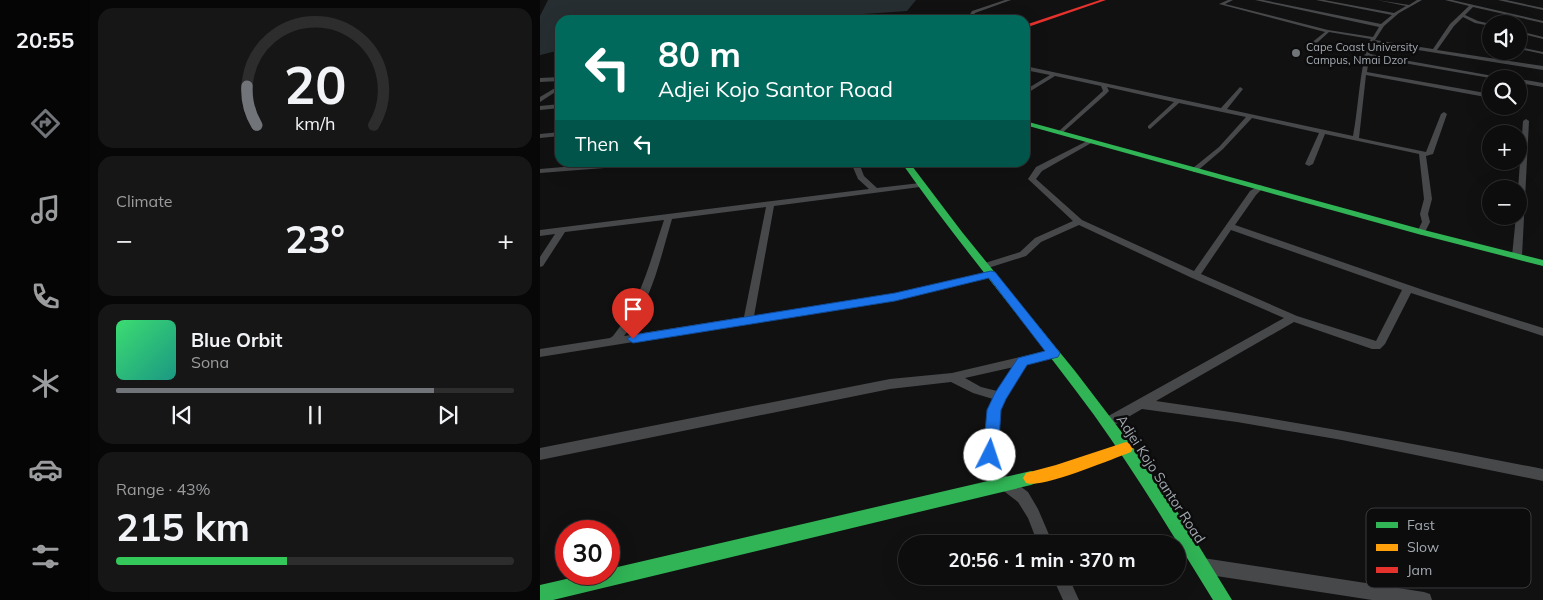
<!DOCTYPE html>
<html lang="en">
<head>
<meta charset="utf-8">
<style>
	:root { --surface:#0d0d0e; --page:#161617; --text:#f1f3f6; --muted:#9a9c9e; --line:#2d2d2e; --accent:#717479 }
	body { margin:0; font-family:Mulish,sans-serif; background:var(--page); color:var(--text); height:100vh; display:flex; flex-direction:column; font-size:19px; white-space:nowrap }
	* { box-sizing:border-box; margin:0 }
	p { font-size:16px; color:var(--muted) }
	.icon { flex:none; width:28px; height:28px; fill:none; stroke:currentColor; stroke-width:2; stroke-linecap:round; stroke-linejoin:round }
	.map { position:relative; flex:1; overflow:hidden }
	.sheet { display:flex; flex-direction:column; gap:8px; padding:8px; background:#070708; width:450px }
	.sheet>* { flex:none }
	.hud { position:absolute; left:15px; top:15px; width:475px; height:152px; border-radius:15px; box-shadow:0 5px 20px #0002,0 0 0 1px var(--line); background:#00695c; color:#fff; overflow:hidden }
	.buttons { position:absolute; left:942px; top:15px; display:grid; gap:10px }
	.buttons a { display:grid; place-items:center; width:45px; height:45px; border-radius:50%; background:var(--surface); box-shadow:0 5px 20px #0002,0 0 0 1px var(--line); font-size:25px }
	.speed { position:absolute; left:15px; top:520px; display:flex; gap:10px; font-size:25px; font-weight:700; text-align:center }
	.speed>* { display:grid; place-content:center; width:65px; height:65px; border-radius:50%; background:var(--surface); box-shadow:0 5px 20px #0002,0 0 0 1px var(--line); line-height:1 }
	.speed .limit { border:8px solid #d22; background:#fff; color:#111 }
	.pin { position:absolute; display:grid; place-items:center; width:42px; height:42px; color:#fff; margin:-51px -21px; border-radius:50% 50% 50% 0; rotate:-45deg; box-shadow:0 0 5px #0007 }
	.pin .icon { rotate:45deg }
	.me { position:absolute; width:55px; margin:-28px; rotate:4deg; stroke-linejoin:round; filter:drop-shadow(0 0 4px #0008) }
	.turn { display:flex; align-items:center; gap:18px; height:105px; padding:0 20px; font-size:22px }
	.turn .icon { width:65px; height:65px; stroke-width:2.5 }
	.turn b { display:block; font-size:35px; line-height:42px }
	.then { display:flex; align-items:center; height:48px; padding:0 20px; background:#0003; gap:10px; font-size:19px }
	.big { font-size:38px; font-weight:700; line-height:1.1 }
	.sheet .widget { flex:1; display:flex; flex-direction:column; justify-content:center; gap:8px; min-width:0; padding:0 18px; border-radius:15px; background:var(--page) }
	.sheet .dial { align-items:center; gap:0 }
	.dial svg { height:130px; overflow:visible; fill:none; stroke:var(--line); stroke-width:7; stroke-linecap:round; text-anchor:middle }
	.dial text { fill:var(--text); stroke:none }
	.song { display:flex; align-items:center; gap:15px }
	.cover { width:60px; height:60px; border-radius:8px; background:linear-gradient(135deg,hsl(140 70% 55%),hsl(170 70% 35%)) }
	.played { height:5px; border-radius:2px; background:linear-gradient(90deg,var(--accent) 80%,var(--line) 80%) }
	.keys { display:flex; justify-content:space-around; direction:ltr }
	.heat { display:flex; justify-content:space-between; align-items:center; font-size:28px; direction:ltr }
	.charge { height:8px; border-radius:4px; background:linear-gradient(90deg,#34c759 43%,var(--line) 0) }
	.trip { position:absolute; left:358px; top:535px; width:288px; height:50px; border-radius:25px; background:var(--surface); box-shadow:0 5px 20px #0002,0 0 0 1px var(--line); font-weight:700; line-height:50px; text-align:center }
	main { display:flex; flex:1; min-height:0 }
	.dock { display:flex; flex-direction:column; width:90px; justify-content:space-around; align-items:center; background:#050506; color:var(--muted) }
	.dock .icon { width:35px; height:35px }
	.dock .selected { color:var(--accent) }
	.dock b { font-size:22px; color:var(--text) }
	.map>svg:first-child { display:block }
	.water { fill:#272e31 }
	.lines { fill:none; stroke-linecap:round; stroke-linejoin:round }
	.stream-far1 { stroke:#272e31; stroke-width:1 }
	.stream { stroke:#272e31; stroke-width:2 }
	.street { fill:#46484a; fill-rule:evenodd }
	.fast { fill:#30b455; fill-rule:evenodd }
	.slow { fill:#ff9f0a; fill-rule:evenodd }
	.jam { fill:#e5322d; fill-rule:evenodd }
	.route { fill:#1a73e8; stroke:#114b97 }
	.poi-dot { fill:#717479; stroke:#0c0c0d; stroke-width:2 }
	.labels { text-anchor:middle; stroke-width:5; stroke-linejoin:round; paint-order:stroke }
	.far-poi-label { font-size:11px; fill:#a4aab1; stroke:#0c0c0d; text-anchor:start }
	.street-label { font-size:14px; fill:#a4aab1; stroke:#0c0c0d }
	.key { fill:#0c0c0d; stroke:#3a3b3e; stroke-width:1 }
	.key-label { font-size:14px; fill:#a4aab1 }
</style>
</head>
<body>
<main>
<nav class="dock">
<b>20:55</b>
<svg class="icon selected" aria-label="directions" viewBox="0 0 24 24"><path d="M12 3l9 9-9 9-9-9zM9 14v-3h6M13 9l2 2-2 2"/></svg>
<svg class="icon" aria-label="music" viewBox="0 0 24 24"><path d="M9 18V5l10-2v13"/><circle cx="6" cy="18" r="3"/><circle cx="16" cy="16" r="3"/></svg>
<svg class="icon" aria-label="phone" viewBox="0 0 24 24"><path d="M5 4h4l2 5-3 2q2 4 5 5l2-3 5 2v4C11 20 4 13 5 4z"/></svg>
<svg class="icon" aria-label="climate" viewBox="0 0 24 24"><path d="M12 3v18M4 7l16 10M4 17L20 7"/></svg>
<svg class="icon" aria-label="car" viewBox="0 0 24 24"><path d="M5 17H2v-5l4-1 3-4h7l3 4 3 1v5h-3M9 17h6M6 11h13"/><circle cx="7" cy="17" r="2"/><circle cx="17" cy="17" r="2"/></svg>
<svg class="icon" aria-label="filters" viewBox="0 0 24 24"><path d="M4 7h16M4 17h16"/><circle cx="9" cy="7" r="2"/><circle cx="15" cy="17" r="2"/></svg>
</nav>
<section class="sheet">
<div class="widget dial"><svg viewBox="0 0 100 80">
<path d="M14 69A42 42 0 1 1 86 69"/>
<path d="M14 69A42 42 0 0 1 8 45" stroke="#717479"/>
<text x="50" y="56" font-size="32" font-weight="700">20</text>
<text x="50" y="72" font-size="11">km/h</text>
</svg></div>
<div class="widget"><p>Climate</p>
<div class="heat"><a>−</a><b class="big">23°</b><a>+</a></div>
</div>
<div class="widget">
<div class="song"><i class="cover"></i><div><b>Blue Orbit</b><p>Sona</p></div></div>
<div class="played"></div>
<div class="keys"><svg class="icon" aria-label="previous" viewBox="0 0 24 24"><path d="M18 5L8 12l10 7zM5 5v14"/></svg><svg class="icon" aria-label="pause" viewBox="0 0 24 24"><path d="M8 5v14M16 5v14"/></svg><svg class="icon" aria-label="next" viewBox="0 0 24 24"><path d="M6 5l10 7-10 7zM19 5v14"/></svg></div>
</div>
<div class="widget"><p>Range · 43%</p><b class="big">215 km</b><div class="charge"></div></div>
</section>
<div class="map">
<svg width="1003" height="600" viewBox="0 0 1003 600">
	<rect width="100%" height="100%" fill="#111112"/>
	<path class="water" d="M8,0H376L367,11L237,20H20V49L0,54V16Z"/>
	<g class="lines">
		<path class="stream-far1" d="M11,51L20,49"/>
		<path class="stream" d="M0,54L16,50"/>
		<path class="street" d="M465,0H471L435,13L433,16L439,20H434L429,16L432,11Z
			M688,0H693L685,4L788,30L833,37L839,27L715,0H723L841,24L852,15L776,0H784L854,13L866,6L837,0L869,5L877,0H882L859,13L844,26L835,40L893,49L910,24L929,6L905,0H912L1003,21V23L933,7L925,15L938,21L951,24V26L935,23L923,17L914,26L897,50L1003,66V70L834,43L830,54L970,79H956L829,57L827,72L951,94V98L826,75L819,138L886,152L901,114L904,112L907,114L893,154L886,156L892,199L888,214L890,222L884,234L881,235L877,232L882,222L880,214L884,199L879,154L785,134L773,164L769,166L765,164L779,133L712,118L683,149L656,172H653V168L679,147L706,117L639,103L610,129L608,128V126L634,102L567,87L569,91L565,95L521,134L519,133V131L563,91L561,86L515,76L489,92H485V90L510,75L485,70V66L681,108L700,87L703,89L687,109L813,136C818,109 819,81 825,56L824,55L826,54L829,41L831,39L789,32L769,50H765V48L785,32L679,4Z
			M958,0H966L1003,8V10Z
			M979,31L1003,37V39L979,33Z
			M979,47L1003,52V54L979,49Z
			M20,77V81L0,82V78Z
			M979,79L1003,83V87L979,83Z
			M20,85V89L0,102V97Z
			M20,104V108L0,110V106Z
			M986,119L989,121L982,256L977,259L972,256L976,216H979L978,189L983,121Z
			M20,132V136L0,138V134Z
			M551,139L554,141L553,142L502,171L496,179L542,220L654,271L710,191L720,185L724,187L716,195L695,225L889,292L1003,328V336L871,293L845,344L840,349H832L754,322L616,401C746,419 874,444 1003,469V481L802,440L697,422L602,409L571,427L567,428L563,427L561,423L563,419L744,318L652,278L539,225L501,242L486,256L448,268H442L440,266L442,264L480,252L495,238L533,221L488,179L496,167ZM691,230L862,290L836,341L757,316L661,274Z
			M82,162H119L116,164L0,173V169Z
			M313,163H319L324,176L337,188L380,183L384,185L380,187L234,206L214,316L355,294L451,271L454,272L456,274L454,276L355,300L0,357V349L70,338L73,336C101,302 110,261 124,220L25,232L3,266L0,267V257L15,234L0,236V230L329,189L318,179L312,165ZM226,207L204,317L84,336C112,302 120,259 132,219Z
			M514,349L518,350L520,353L518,356L488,363L465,399L460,410L457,469L488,492L498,509L513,544H498L488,518L478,502L452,482L443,470L448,410L453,399L433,393L411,382L350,389L0,460V448L350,379L412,373ZM474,367L457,391L441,387L425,378Z
			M663,558L884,592L890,594L892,600H832L663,574L658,571L655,566L658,561Z
			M512,576H528L539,600H523Z"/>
		<path class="fast" d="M485,121L884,230L1003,260V266L878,234L485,125Z
			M361,162H369L422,232L535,371L590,443L641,517L692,600H673C634,537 597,475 554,415C492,330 422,249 361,162Z
			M491,471L496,473L499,478L496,483L491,485L13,600H0V585L48,574H69V569Z"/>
		<path class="slow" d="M586,442L591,444L593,448L591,452C572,459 501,489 486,483L483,478L486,473L516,465Z"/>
		<path class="jam" d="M560,0H566L485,28V25Z"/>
	</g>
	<path class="route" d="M451,271L455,272L520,353L518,357L487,365L466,399L461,410L458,455L456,460L450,462L445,460L443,455L447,410L455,393L478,358L505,351L449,278L355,301L93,343L87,339L93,335L355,293Z"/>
	<circle class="poi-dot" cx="756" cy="53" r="5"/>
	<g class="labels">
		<g class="far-poi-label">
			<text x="766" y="51">Cape Coast University<tspan x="766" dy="13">Campus, Nmai Dzor</tspan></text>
		</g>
		<g class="street-label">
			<text transform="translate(621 479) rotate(57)" y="5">Adjei Kojo Santor Road</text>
		</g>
	</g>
	<rect x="826" y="508" width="165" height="80" rx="8" class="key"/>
	<rect x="836" y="522" width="22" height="6" fill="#30b455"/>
	<rect x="836" y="544" width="22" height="7" fill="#ff9f0a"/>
	<rect x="836" y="567" width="22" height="6" fill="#e5322d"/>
	<g class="key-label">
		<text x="867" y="530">Fast</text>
		<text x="867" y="552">Slow</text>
		<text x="867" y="575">Jam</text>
	</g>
</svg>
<div class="buttons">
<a><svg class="icon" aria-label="sound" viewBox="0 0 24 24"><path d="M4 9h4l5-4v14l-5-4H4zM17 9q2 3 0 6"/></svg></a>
<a><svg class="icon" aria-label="search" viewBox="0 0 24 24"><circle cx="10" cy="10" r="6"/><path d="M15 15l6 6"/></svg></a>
<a>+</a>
<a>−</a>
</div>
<div class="speed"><div class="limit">30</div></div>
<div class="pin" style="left:93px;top:339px;background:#d93025"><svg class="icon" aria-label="arrive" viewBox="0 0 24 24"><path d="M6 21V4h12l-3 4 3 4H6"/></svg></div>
<svg class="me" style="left:450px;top:455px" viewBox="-20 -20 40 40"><circle r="19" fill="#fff"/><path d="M0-13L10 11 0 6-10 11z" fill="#1a73e8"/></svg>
<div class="trip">20:56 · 1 min · 370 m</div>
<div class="hud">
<div class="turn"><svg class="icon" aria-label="left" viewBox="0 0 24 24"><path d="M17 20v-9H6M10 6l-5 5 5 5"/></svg><div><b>80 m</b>Adjei Kojo Santor Road</div></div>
<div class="then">Then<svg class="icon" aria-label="left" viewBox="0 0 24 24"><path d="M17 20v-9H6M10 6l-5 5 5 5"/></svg></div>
</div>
</div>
</main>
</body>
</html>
